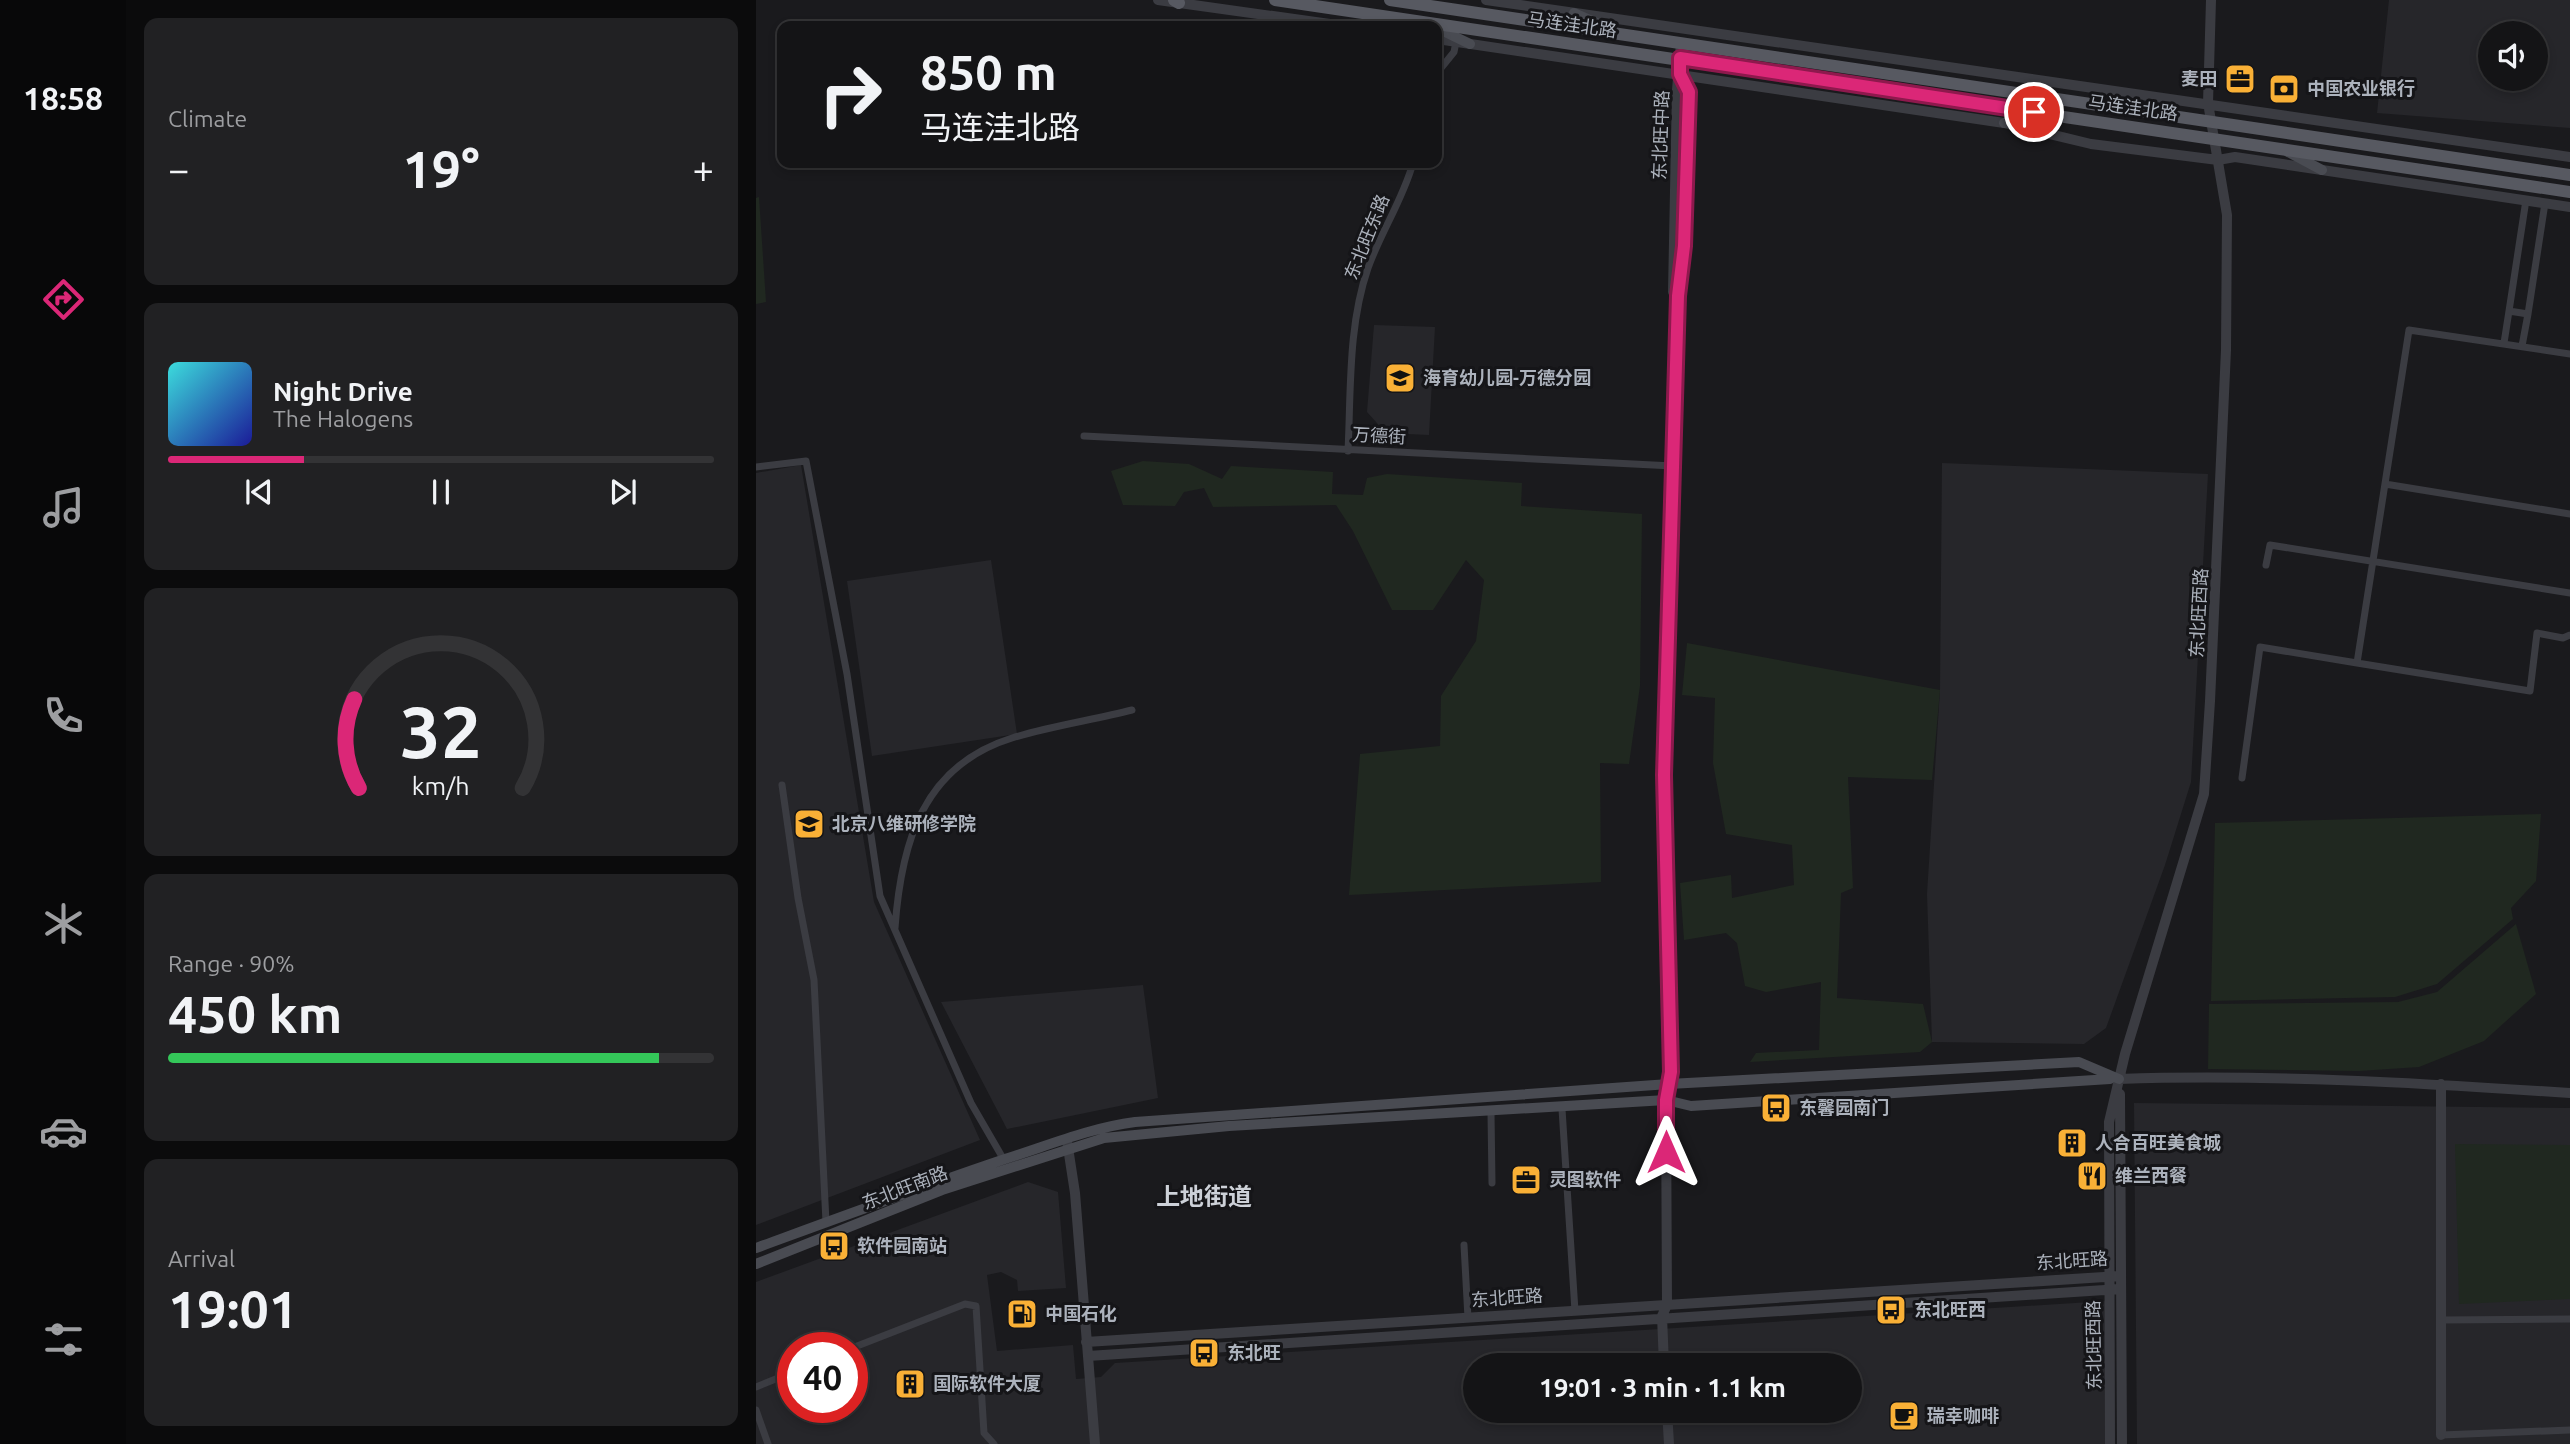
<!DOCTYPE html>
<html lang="en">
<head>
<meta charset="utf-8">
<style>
	:root { --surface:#141416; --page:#212123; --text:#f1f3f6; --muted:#9d9ea1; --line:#333335; --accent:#db2777 }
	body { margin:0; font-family:Ubuntu,"Noto Sans SC",sans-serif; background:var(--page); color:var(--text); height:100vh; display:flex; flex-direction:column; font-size:26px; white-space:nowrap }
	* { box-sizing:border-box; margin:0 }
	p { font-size:23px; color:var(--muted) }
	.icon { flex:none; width:38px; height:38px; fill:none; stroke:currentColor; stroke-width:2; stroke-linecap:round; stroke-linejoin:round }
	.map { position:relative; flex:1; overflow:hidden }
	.panel { display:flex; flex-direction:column; gap:18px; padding:18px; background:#0b0b0c; width:630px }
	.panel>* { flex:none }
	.hud { position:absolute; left:21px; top:21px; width:665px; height:147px; border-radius:14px; box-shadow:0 4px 10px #0003,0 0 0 2px var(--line); background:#141416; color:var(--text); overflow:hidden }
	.controls { position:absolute; left:1722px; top:21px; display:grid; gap:14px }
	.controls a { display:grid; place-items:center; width:70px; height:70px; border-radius:50%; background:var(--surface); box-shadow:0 4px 10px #0003,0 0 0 2px var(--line); font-size:35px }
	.speed { position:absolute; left:21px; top:1332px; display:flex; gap:14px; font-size:35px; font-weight:700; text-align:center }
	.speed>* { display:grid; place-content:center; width:91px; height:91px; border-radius:50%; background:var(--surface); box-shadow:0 4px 10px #0003,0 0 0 2px var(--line); line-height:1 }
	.speed .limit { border:10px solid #d22; background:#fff; color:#111 }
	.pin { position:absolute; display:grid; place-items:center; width:60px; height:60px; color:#fff; margin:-30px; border:4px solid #fff; border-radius:50%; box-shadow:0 2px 7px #0007 }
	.me { position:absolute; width:77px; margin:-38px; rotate:0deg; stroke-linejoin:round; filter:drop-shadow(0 0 5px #0008) }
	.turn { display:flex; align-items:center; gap:24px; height:147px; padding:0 28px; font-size:32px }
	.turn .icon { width:91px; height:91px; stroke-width:2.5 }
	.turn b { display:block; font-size:49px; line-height:60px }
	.big { font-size:52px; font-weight:600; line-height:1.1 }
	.panel .card { flex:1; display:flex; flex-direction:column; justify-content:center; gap:10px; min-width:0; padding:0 24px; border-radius:14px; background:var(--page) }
	.panel .dial { align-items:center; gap:0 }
	.dial svg { height:182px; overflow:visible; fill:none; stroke:var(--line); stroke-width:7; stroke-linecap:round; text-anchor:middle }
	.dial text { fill:var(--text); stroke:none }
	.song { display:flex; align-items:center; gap:21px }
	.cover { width:84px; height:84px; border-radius:10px; background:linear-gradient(135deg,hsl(180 70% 55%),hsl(240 70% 35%)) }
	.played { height:7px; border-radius:4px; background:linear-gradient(90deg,var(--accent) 25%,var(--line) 25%) }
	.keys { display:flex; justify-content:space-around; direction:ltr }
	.heat { display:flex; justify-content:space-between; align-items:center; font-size:38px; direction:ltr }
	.charge { height:10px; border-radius:5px; background:linear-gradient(90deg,#34c759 90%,var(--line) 0) }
	.trip { position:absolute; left:707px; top:1353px; width:399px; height:70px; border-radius:35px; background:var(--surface); box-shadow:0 4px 10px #0003,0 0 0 2px var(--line); font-weight:600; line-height:70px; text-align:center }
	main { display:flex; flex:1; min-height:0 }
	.menu { display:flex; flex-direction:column; width:126px; justify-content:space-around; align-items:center; background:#080809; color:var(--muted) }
	.menu .icon { width:49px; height:49px }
	.menu .current { color:var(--accent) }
	.menu b { font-size:32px; color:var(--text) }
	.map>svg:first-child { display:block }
	.built { fill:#26262a; fill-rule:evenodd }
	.green { fill:#202820 }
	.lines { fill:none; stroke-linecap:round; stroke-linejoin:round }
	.minor { stroke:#3b3c42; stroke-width:7 }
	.tertiary { stroke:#3b3c42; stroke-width:10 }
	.secondary { stroke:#494b52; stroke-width:10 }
	.primary { stroke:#575961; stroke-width:12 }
	.route-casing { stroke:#8e194d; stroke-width:18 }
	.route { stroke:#db2777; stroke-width:12 }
	.labels { text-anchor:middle; stroke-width:6; stroke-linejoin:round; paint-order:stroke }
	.street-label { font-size:18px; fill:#acb2bc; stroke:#151518 }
	.poi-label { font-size:18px; font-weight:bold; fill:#acb2bc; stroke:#151518; text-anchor:start }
	.district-label { font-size:24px; font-weight:bold; fill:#cdd1d8; stroke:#151518 }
</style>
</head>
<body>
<main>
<nav class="menu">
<b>18:58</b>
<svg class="icon current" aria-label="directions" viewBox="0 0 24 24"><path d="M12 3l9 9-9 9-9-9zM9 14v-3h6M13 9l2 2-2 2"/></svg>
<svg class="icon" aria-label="music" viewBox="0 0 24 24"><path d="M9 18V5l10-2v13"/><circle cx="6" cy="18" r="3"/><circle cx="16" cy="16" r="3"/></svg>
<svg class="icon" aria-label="phone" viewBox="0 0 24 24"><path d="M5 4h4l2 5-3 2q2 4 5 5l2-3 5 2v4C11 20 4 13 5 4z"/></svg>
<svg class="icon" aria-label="climate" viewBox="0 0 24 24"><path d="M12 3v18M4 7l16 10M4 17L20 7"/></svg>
<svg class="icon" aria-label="car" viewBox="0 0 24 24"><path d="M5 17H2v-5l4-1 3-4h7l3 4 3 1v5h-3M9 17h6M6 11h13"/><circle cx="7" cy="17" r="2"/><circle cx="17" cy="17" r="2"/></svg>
<svg class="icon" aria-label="filters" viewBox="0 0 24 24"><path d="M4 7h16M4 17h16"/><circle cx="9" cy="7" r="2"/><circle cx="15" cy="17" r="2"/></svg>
</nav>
<section class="panel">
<div class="card"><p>Climate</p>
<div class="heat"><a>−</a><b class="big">19°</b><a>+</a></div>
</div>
<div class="card">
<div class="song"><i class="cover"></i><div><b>Night Drive</b><p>The Halogens</p></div></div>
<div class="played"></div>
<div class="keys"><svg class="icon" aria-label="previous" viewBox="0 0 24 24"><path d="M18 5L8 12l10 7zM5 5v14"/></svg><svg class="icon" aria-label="pause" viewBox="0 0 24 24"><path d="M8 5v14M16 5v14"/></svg><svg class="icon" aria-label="next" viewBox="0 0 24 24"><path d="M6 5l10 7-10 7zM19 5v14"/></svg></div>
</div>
<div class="card dial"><svg viewBox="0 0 100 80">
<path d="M14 69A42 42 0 1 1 86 69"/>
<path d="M14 69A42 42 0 0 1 12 30" stroke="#db2777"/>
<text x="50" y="56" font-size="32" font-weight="700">32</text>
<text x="50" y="72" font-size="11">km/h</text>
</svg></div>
<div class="card"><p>Range · 90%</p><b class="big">450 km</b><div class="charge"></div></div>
<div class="card"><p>Arrival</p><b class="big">19:01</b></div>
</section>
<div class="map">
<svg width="1814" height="1444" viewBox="0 0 1814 1444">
	<rect width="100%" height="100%" fill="#1a1a1d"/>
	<path class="built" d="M1633,0H1814V128L1621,113ZM1734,33H1780V79H1734Z
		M618,325L679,327L673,435L630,433L611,412Z
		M1186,463L1452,474L1435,782L1409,865L1350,1028L1328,1044L1176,1042L1171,894L1184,690Z
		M45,465L118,902L224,1140L0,1225V473Z
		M235,560L261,734L116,756L91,581Z
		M387,985L402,1098L251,1129L185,1002Z
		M1378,1103L1814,1108V1444H1381Z
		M272,1182L302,1192L310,1288L262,1291L261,1280L245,1272L231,1275L241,1351L317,1345L320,1379L345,1377L359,1363L1350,1301L1351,1444H0V1282ZM37,1348H96V1407H37ZM719,1365H1094V1410H719Z"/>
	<path class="green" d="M3,197L10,302L0,304V198Z
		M387,461L433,464L466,479L475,466L577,472L576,494L607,495L611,478L631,474L766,483L765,506L886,514L884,686L873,764L844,763L845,882L593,895L604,754L684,746L685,696L720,641L728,580L710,560L677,610H636L597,531L580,505L457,507L448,488L428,492L419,506L367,505L355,471Z
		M931,643L1184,690L1176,780L1092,777L1097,888L1085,893L1081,998L1167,1004L1176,1042L1164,1052L994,1062L1000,1053L1063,1050L1065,982L1010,992L989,986L981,943L970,933L928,940L924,883L975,875L976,898L1038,885L1036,845L970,834L957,763L959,698L926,695Z
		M1785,814L1780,881L1755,908L1757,919L1681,984L1639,997L1455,1001L1459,823Z
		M1760,924L1780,994L1728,1041L1663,1067L1603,1071L1452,1069L1453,1004L1642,1002L1681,992Z
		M1699,1144L1814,1145V1299L1703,1304Z"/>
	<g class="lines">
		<path class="minor" d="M681,73L698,52L700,42
			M1770,200L1753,311L1772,314L1789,203
			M1748,343L1753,311
			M1766,346L1772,314
			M1814,354L1653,330L1601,663L1774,691L1781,633L1807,638L1814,635
			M328,436L917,466
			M592,451C595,390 592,326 612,268C625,232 647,199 657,163
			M0,467L50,461L91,674L124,896L215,1103L248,1160
			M1629,484L1814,514
			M1510,565L1514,545L1814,593
			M1486,778L1504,647L1601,663
			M26,785L42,898L58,980L70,1222
			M139,928C145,844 166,766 256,738C295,726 337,720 376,710
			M806,1109L819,1311
			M735,1113L736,1183
			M708,1245L712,1318
			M1685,1320L1814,1319
			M96,1348L209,1304L220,1306L228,1433L238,1444
			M0,1387L37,1372
			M0,1410L12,1444
			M1685,1435L1814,1430"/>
		<path class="tertiary" d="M402,0L588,26
			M730,0L1814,157
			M681,39L1248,123L1335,144L1462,160L1479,157L1814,207
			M922,296L917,292L921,90L925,43
			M1363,1079C1514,1074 1664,1083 1814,1093
			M1364,1094L1366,1444
			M311,1141L319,1193L339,1444
			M906,1316L911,1305L910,1100L915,1072L908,761L922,296L928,246L933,92L924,74
			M906,1316L908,1365
			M330,1342L1364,1276
			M332,1356L1364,1289
			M911,1410L913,1444
			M1685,1435V1084
			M1354,1444L1353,1122L1369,1054L1448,794L1454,701L1470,350L1471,215L1452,103L1455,0"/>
		<path class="secondary" d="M818,13L857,30
			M681,28L714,44
			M1248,123L1291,117
			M1532,152L1566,170
			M0,1248C82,1218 163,1188 246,1160C291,1146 333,1128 379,1122L913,1084L1323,1062L1363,1079
			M0,1264L186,1190L348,1138L473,1126L910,1100L935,1106L1354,1079"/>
		<path class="primary" d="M418,0L423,3
			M519,0L1814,192
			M634,0L1814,175"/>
	</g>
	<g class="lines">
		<g class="route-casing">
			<path id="route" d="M910,1152V1100L915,1072L908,775L922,296L928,246L933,92L924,74V58L1278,112"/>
		</g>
		<use href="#route" class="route"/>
	</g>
	<defs>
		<g id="office-square" transform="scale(1.575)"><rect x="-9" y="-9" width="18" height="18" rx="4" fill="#f9b036" stroke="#151518"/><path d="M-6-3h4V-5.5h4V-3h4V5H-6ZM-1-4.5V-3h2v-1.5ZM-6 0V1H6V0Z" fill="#111"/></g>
		<g id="bank-square" transform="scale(1.575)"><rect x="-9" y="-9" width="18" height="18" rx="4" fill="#f9b036" stroke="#151518"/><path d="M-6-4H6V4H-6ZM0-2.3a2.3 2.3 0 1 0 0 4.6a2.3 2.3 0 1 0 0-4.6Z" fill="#111"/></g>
		<g id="school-square" transform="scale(1.575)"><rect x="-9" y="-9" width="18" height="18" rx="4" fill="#f9b036" stroke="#151518"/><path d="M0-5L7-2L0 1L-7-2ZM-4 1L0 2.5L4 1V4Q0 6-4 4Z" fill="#111"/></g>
		<g id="university-square" transform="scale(1.575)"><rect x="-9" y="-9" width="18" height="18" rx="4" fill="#f9b036" stroke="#151518"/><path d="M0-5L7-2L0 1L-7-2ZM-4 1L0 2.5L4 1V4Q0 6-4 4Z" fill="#111"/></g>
		<g id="bus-square" transform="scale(1.575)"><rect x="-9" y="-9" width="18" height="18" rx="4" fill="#f9b036" stroke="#151518"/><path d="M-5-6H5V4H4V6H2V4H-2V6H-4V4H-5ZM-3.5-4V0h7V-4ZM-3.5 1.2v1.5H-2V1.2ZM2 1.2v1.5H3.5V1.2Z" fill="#111"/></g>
		<g id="building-square" transform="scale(1.575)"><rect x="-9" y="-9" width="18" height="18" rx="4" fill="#f9b036" stroke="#151518"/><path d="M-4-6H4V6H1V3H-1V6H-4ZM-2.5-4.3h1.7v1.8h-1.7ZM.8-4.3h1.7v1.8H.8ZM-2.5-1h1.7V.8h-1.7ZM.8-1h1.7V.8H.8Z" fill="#111"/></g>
		<g id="restaurant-square" transform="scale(1.575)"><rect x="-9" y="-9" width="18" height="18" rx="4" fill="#f9b036" stroke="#151518"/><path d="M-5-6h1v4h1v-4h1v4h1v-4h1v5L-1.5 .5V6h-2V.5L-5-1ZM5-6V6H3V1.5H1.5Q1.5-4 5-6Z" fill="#111"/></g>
		<g id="fuel-square" transform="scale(1.575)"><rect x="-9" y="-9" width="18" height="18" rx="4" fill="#f9b036" stroke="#151518"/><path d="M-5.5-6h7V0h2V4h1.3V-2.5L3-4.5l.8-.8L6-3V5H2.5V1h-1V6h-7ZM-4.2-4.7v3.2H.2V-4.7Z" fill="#111"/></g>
		<g id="cafe-square" transform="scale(1.575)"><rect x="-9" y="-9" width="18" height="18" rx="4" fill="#f9b036" stroke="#151518"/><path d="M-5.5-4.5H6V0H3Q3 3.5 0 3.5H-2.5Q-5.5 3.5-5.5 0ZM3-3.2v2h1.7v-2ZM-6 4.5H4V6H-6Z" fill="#111"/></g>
	</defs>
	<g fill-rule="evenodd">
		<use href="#office-square" x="1484" y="79"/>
		<use href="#bank-square" x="1528" y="89"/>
		<use href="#school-square" x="644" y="378"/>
		<use href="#university-square" x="53" y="824"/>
		<use href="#bus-square" x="1020" y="1108"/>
		<use href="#building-square" x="1316" y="1143"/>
		<use href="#restaurant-square" x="1336" y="1176"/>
		<use href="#office-square" x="770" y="1180"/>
		<use href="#bus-square" x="78" y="1246"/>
		<use href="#bus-square" x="1135" y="1310"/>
		<use href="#fuel-square" x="266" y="1314"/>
		<use href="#bus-square" x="448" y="1353"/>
		<use href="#building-square" x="154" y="1384"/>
		<use href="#cafe-square" x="1148" y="1416"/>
	</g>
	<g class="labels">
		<g class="street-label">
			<text transform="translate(816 25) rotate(8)" y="6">马连洼北路</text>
			<text transform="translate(1377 108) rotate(8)" y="6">马连洼北路</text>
			<text transform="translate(905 135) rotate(-88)" y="6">东北旺中路</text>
			<text transform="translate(611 237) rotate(-68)" y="6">东北旺东路</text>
			<text transform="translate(623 436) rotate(3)" y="6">万德街</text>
			<text transform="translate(1443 613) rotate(-87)" y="6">东北旺西路</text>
			<text transform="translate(149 1188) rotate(-21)" y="6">东北旺南路</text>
			<text transform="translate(1316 1261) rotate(-4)" y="6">东北旺路</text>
			<text transform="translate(751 1298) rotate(-4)" y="6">东北旺路</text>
			<text transform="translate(1338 1345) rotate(-91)" y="6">东北旺西路</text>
		</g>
		<g class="poi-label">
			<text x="1461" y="85" text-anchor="end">麦田</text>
			<text x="1551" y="95">中国农业银行</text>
			<text x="667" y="384">海育幼儿园-万德分园</text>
			<text x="76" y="830">北京八维研修学院</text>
			<text x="1043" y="1114">东馨园南门</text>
			<text x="1339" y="1149">人合百旺美食城</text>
			<text x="1359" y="1182">维兰西餐</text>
			<text x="793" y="1186">灵图软件</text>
			<text x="101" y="1252">软件园南站</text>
			<text x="1158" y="1316">东北旺西</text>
			<text x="289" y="1320">中国石化</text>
			<text x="471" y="1359">东北旺</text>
			<text x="177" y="1390">国际软件大厦</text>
			<text x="1171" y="1422">瑞幸咖啡</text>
		</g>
		<g class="district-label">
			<text x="448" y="1205">上地街道</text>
		</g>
	</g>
</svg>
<div class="controls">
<a><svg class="icon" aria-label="sound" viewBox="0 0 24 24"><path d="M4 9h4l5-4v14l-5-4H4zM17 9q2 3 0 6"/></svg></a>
</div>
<div class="speed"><div class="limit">40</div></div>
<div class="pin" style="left:1278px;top:112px;background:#d93025"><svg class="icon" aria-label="arrive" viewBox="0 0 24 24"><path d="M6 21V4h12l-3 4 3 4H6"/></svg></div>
<svg class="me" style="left:910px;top:1152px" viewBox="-20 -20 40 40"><path d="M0-17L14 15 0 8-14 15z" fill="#db2777" stroke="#fff" stroke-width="4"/></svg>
<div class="trip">19:01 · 3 min · 1.1 km</div>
<div class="hud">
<div class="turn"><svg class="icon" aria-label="right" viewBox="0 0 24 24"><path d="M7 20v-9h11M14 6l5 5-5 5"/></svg><div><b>850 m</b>马连洼北路</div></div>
</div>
</div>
</main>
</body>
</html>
